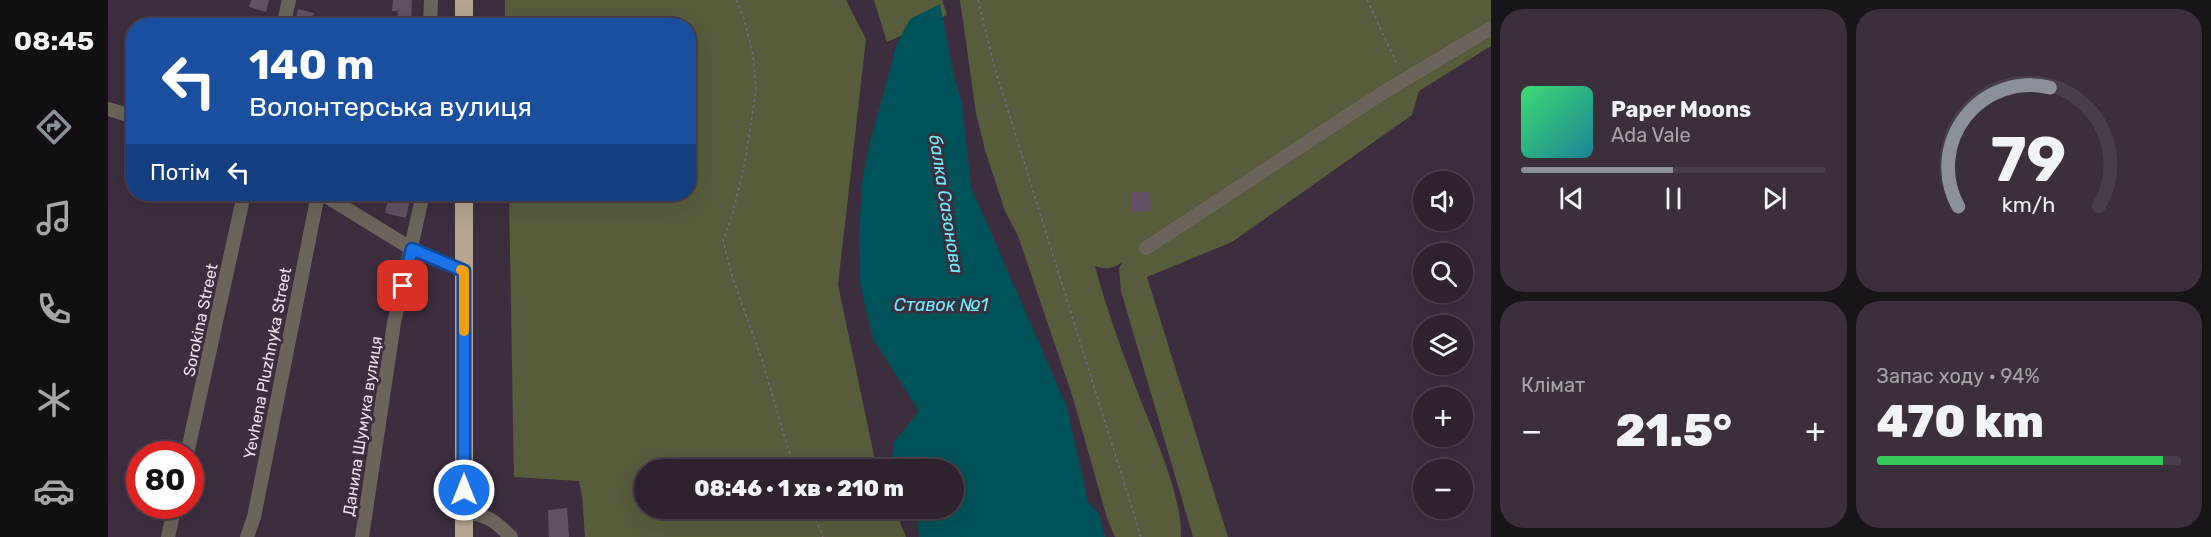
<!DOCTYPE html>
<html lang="uk">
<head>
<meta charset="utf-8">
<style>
	:root { --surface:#2e222f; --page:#3a2f3b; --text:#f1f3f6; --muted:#a7a4aa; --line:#493f4b; --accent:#8c9099 }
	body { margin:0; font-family:Rubik,sans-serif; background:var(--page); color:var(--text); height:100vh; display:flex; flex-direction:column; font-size:22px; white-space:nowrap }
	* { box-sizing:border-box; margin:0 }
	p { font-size:20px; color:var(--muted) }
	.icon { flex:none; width:33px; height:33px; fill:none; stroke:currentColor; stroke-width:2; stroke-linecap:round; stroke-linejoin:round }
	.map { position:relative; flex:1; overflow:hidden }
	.drawer { display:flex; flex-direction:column; gap:9px; padding:9px; background:#19131a; width:720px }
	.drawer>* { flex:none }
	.guide { position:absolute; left:18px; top:18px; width:570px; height:183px; border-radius:24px; box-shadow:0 6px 24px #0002,0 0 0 2px var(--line); background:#1a4fa0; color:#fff; overflow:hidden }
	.tools { position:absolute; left:1305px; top:171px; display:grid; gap:12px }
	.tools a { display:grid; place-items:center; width:60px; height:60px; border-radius:50%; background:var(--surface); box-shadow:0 6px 24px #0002,0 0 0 2px var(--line); font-size:30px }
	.speed { position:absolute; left:18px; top:441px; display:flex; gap:12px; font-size:30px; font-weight:700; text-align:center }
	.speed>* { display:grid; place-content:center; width:78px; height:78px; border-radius:50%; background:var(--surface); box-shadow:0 6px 24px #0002,0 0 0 2px var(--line); line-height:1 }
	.speed .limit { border:9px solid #d22; background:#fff; color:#111 }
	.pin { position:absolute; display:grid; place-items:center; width:51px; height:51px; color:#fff; margin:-26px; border-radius:12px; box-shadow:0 3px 9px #0006 }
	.me { position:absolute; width:66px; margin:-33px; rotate:0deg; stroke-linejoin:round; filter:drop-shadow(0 0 4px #0008) }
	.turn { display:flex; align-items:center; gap:21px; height:126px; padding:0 24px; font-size:27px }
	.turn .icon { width:78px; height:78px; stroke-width:2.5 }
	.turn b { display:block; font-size:42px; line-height:51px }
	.then { display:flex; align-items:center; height:57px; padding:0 24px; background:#0003; gap:12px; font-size:22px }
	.big { font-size:45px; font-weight:800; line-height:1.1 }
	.drawer .widget { flex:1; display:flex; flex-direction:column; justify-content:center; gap:9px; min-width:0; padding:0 21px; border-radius:24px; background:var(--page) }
	.drawer .dial { align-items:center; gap:0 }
	.dial svg { height:156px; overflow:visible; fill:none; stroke:var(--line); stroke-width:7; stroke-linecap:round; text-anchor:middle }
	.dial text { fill:var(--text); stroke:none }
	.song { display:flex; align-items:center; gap:18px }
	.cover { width:72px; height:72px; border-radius:9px; background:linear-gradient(135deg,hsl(140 70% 55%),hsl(190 70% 35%)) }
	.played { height:6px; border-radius:3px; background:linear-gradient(90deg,var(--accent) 50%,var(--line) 50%) }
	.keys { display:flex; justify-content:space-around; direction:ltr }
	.heat { display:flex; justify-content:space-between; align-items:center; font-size:33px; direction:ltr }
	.charge { height:9px; border-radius:4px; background:linear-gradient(90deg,#34c759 94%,var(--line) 0) }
	.drawer .tiles { flex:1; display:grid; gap:9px; grid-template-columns:repeat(2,1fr) }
	.trip { position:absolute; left:526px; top:459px; width:330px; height:60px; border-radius:30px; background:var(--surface); box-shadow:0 6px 24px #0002,0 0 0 2px var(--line); font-weight:800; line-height:60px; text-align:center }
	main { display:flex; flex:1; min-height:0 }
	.dock { display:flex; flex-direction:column; width:108px; justify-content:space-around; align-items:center; background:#120e13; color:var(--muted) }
	.dock .icon { width:42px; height:42px }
	.dock .selected { color:var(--accent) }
	.dock b { font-size:27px; color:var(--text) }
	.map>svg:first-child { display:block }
	.green { fill:#575d3b }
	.water { fill:#01535b }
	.building { fill:#625164 }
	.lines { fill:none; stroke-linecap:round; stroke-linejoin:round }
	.path { stroke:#776978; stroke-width:1.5; stroke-dasharray:3 3; stroke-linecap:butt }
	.minor { stroke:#6b645b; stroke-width:14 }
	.highway { stroke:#b7a58f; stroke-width:18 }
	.route-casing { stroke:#114b97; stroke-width:15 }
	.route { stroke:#1a73e8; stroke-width:10 }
	.slow { stroke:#f59e0b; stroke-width:10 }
	.labels { text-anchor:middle; stroke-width:6; stroke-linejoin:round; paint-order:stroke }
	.street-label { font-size:16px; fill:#ede3ee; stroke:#3d2e3f }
	.water-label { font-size:18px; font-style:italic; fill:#6ef0ff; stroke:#3d2e3f }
</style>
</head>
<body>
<main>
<nav class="dock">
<b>08:45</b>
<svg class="icon selected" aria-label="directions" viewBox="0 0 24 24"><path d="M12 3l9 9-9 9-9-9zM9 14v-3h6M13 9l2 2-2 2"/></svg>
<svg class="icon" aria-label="music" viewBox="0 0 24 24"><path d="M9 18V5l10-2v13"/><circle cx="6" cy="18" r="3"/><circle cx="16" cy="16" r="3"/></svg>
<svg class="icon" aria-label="phone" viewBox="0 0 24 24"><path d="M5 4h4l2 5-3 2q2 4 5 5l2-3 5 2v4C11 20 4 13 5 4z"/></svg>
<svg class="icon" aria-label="climate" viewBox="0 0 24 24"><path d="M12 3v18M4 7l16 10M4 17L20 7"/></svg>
<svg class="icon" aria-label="car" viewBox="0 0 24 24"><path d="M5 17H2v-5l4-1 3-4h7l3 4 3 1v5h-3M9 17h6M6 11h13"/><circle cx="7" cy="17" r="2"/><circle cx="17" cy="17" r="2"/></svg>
</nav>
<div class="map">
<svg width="1383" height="537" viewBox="0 0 1383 537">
	<rect width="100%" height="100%" fill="#3d2e3f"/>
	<path class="green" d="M397,0H738L758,39L730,285L767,460L771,469L537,470V508L787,509L798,537H477L474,496L471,481L406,477L401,194H580V26L397,25Z
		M766,0H834L839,15L779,42Z
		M852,0H1383V46L1311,91L1304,115L1124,242L1039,277L1120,537H1085L1013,291L1011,268L1015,262C1003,269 1000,270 987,266C999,312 1016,356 1033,401C1048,440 1074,496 1073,537H1007L999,518L965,398L910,236L897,211L877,150L868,113Z"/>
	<path class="water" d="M832,4L846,76L854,104L863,187L959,407L980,502L991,514L997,537H811L809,513L806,509L846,508V470L783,469L786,442L811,411L765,339L752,283L751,234L754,182L761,146L789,43L802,19Z"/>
	<path class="building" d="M143,0H161L158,12L141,7Z
		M285,0H304L303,26H289L290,11H284Z
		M190,9L206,13L202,26L187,23Z
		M1024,192H1042L1043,211L1024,212Z
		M281,194L302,199L298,218L277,213Z
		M459,508L461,537H441L440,510Z"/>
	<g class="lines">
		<path class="path" d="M628,0L636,19L645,55L648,90L637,162L625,212L615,241L625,279L654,360L679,445L688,470
			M870,0L887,69L1033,537
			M1259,0L1289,64
			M703,508L715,537"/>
		<path class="minor" d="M175,26L181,0
			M322,26L323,0
			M0,109L26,117
			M218,194L221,198L304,249L356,271
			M1038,248L1276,92L1383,28
			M79,454L136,194
			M356,512C380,515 386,520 403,537
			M60,537L67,506
			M139,537L146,517L155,472L210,194
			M254,537L286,323L315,194"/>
		<path class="highway" d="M356,0V26
			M356,194V537"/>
	</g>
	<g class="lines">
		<g class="route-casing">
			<path id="route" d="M295,286L304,249L356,271V490"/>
		</g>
		<use href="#route" class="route"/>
		<path class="slow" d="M353,270L356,271V331"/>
	</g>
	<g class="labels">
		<g class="street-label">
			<text transform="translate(92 320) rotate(-78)" y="6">Sorokina Street</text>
			<text transform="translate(159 363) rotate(-79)" y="6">Yevhena Pluzhnyka Street</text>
			<text transform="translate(254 426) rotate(-81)" y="6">Данила Шумука вулиця</text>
		</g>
		<g class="water-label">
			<text transform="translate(838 204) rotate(81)" y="6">балка Сазонова</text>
			<text x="833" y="311">Ставок №1</text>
		</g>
	</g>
</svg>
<div class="tools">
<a><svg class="icon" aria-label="sound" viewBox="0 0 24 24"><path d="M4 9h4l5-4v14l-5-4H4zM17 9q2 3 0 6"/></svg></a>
<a><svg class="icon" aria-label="search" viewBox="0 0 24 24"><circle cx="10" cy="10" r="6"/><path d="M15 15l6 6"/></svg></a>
<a><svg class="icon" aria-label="layers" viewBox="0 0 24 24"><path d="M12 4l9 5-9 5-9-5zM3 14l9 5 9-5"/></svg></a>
<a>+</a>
<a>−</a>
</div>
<div class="speed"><div class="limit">80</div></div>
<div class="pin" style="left:295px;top:286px;background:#d93025"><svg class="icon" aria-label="arrive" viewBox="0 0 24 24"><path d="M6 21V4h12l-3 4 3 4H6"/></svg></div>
<svg class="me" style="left:356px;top:490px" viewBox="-20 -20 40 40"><circle r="17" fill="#1a73e8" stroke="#fff" stroke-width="3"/><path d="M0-11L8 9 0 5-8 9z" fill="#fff"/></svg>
<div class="trip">08:46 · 1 хв · 210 m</div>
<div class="guide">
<div class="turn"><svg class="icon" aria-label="left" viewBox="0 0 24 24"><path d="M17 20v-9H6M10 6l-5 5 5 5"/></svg><div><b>140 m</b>Волонтерська вулиця</div></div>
<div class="then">Потім<svg class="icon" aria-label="left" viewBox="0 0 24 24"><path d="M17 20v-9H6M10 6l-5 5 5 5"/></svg></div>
</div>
</div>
<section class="drawer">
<div class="tiles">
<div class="widget">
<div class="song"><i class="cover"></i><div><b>Paper Moons</b><p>Ada Vale</p></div></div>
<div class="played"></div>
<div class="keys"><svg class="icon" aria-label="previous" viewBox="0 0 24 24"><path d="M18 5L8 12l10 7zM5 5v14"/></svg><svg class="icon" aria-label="pause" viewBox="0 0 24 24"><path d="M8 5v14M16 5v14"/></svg><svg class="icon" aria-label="next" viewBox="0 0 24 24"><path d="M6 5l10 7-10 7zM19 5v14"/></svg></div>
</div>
<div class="widget dial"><svg viewBox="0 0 100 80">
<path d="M14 69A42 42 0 1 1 86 69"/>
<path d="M14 69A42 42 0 0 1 61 8" stroke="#8c9099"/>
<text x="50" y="56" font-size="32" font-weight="700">79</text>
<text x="50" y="72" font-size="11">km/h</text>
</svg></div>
<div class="widget"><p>Клімат</p>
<div class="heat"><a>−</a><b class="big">21.5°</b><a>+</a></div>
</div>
<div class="widget"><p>Запас ходу · 94%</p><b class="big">470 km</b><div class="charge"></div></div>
</div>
</section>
</main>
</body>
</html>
